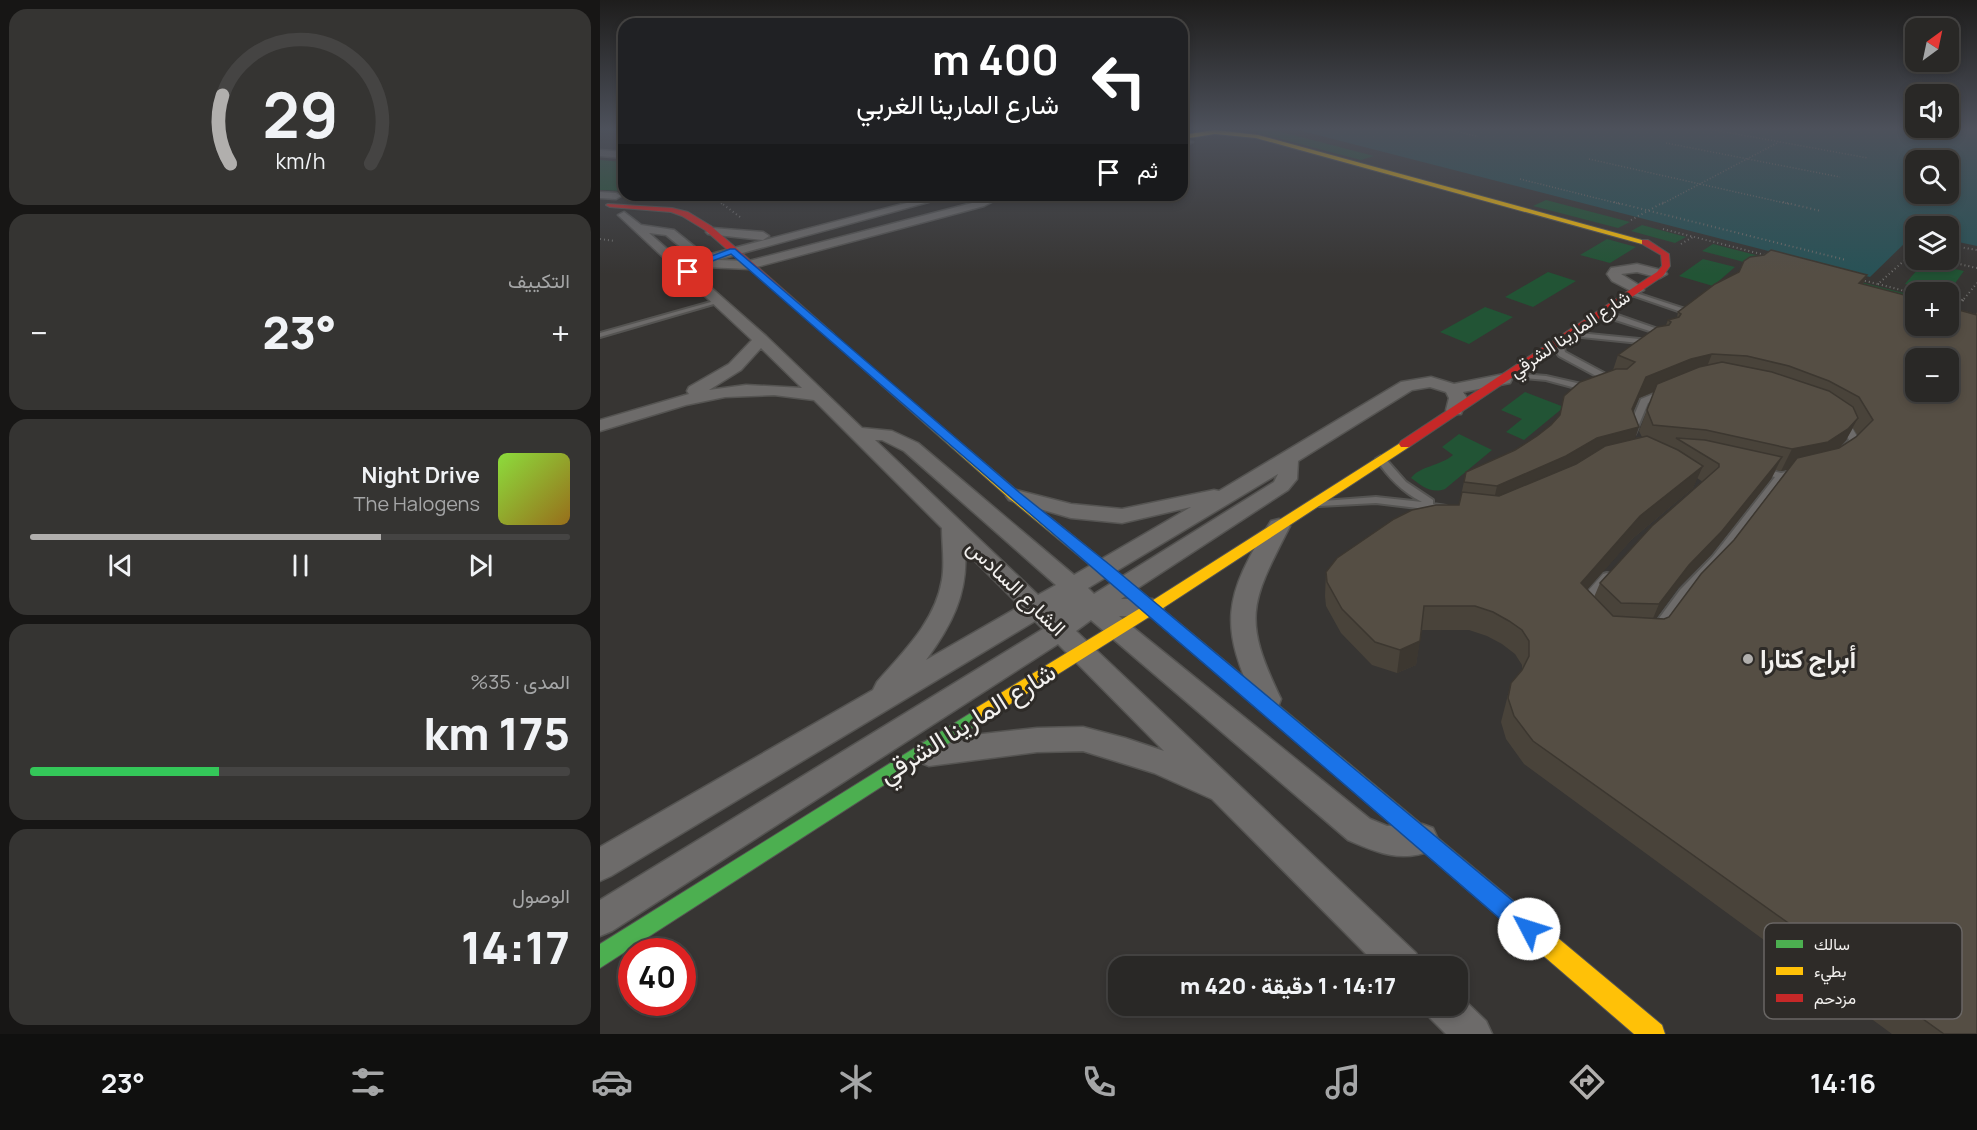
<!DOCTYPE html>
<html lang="ar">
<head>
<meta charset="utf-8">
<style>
	:root { --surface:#292826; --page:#353432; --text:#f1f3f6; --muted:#a5a6a7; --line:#454443; --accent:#b1afad }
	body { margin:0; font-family:Manrope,Vazirmatn,sans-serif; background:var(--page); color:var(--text); direction:rtl; height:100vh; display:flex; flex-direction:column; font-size:22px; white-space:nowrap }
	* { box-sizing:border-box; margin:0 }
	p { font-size:20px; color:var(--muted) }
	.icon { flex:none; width:33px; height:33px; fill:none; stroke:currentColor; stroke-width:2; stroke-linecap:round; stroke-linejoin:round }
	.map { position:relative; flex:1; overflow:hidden; direction:ltr }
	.side { display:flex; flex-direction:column; gap:9px; padding:9px; background:#171615; width:600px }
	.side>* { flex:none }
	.guide { position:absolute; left:18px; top:18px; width:570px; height:183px; border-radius:18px; box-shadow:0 3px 9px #0003,0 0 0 2px var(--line); direction:rtl; background:#202124; color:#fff; overflow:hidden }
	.needle { width:39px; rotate:33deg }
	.controls { position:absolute; left:1305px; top:18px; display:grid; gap:12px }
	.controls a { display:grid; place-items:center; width:54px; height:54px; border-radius:12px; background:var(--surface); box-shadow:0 3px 9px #0003,0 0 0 2px var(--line); font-size:30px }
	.speed { position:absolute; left:18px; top:938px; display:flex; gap:12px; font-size:30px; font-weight:700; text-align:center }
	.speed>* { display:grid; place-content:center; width:78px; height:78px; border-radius:50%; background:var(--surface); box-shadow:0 3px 9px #0003,0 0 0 2px var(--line); line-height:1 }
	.speed .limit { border:9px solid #d22; background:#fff; color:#111 }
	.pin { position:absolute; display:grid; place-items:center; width:51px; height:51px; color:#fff; margin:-26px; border-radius:12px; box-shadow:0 3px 9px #0006 }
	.me { position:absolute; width:66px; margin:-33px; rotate:310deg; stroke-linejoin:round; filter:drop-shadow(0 0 4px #0008) }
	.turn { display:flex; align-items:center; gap:21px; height:126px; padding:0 30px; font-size:27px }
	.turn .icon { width:78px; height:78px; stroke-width:2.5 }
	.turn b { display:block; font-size:42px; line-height:51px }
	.then { display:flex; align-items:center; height:57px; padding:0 30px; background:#0003; gap:12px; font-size:22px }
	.big { font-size:45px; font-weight:800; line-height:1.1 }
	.side .tile { flex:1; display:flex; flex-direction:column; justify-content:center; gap:9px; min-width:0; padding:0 21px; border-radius:18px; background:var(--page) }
	.side .dial { align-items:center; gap:0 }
	.dial svg { height:156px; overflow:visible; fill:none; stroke:var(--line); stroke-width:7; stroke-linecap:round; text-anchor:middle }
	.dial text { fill:var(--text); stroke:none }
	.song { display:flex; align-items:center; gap:18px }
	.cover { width:72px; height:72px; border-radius:9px; background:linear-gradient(135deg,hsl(90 70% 55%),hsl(40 70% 35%)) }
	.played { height:6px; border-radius:3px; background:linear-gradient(90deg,var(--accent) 65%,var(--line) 65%) }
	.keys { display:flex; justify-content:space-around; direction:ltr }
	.heat { display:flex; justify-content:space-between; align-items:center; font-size:33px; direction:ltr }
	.charge { height:9px; border-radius:4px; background:linear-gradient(90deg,#34c759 35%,var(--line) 0) }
	.trip { position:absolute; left:508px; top:956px; width:360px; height:60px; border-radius:18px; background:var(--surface); box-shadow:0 3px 9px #0003,0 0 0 2px var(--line); font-weight:800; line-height:60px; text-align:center; direction:rtl }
	.tab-bar { display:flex; height:96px; justify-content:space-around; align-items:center; background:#10100f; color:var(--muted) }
	.tab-bar .icon { width:42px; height:42px }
	.tab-bar .selected { color:var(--accent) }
	.tab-bar b { font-size:27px; color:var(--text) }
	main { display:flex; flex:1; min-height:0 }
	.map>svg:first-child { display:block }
	.green { fill:#225435 }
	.water { fill:#285256; fill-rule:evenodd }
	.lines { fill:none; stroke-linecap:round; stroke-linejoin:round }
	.lane-casing { stroke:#555452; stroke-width:4 }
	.street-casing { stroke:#555452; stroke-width:3 }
	.fast-casing { stroke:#555452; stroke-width:2 }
	.slow-casing { stroke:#555452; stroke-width:2 }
	.jam-casing { stroke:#555452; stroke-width:2 }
	.path-far2 { stroke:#6f6e6c; stroke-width:1.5; stroke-dasharray:1 2; stroke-linecap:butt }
	.path-far1 { stroke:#6f6e6c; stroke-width:2; stroke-dasharray:1 3; stroke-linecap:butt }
	.path { stroke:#6f6e6c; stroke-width:3; stroke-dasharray:1.5 4; stroke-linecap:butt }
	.lane { fill:#6d6b6a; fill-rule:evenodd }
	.street { fill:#6d6b6a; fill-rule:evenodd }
	.fast { fill:#4caf50; fill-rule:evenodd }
	.slow { fill:#ffc107; fill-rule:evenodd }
	.jam { fill:#c62828; fill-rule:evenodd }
	.wall { fill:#49433a; fill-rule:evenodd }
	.shaded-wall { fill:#3c3730 }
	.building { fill:#554e44; stroke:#3c3730; stroke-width:1.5; fill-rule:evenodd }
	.route { fill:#1a73e8; stroke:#114b97; stroke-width:1.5 }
	.poi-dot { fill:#b1afad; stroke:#2e2b28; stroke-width:2 }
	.labels { text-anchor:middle; stroke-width:6; stroke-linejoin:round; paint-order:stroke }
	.far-street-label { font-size:18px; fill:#f3f1ef; stroke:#2e2b28 }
	.street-label { font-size:21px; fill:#f3f1ef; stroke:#2e2b28 }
	.near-poi-label { font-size:26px; font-weight:bold; fill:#f3f1ef; stroke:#2e2b28; text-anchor:start }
	.near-street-label { font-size:26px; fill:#f3f1ef; stroke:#2e2b28 }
	.key { fill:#2e2b28; stroke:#696664; stroke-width:1.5 }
	.key-label { font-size:16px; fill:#f3f1ef }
</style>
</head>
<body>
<main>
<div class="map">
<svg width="1377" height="1034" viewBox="0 0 1377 1034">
	<rect width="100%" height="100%" fill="#373533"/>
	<path class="green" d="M656,129H670L774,156L761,160L650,131Z
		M0,160L24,162V191L0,190Z
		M946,200L1030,222L1018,228L933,206Z
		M1042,225L1086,237L1075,243L1031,231Z
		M1007,239L1036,247L1010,263L980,255Z
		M1113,244L1315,296V307L1102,251Z
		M1103,259L1135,267L1113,286L1079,276Z
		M1324,262L1364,271L1348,293L1337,292L1305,284Z
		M948,272L976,281L933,307L905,297Z
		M885,307L913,317L869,344L840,332Z
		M925,392L964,407L924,440L906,432L922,419L901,410Z
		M859,434L892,450L845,489C831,494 822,486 811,478C820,466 840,466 853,455L842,447Z"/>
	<path class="water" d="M694,129H1377V246L1349,240L1348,226H1316L1315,240H1308L1270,277ZM1316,160H1348V194H1316Z"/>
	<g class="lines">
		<g class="lane-casing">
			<path id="lane" d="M1029,292H1033L1094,312L1087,314L1029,294Z
				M118,300L124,301L0,337V333Z
				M1000,311H1006L1069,333L1062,335L1000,315Z
				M969,332L1049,340L1053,342L1049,344L972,336H969Z
				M956,340H962L965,352L1004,373L1010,384L1009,386H1003L998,377L959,356L955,350Z
				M908,373L946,376L990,386L991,388L987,391L946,380L911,377H908Z
				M1063,390L1066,391V395L1048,403L1035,434H1029L1027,432L1041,399Z
				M1242,419L1249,422L1259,440L1248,452L1245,453L1240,450L1249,440L1242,426L1238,422Z
				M781,456L784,457L806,482L833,500V504L846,506L847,508L846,510L842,511L776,503L719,506L718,504L719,502L723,501L776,497L822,502C802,492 788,477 776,459Z
				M1160,468L1181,473L1197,470L1202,473L1200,475L1184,478L1121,562L1088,596L1062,631L1058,633L1054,631L1052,628L1054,625L1080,590L1113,556L1175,477L1157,473L1155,471L1157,469Z
				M1007,573L1011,574L1013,577L1011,580L987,607H979L977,604L979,601L1003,574Z"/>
		</g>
		<g class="street-casing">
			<path id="street" d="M582,136L593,142L582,147Z
				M0,150L24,152V158L0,156Z
				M0,192L16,193L21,196L16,199L0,198Z
				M337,195H354L117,260L149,261L376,202L391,195H405L384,206L149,269L105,267L66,235L49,233L166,336L262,428L292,431L318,443L474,575L591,507L522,523L471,518L409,500L406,496L409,492L416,490L471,504L522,509L614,490L619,491L801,382L831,377L854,384L904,374L912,379L910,383L863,392L867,398L861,414H849L846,410L849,398L846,392L830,387L812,390L698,461L697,479L688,490L521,599H552L560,602L564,608L560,614L552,617L519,616L770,819L787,826L822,824L833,828L838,839L833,850C801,863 778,853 748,840L491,620L476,631L816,953L821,966H778L612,799L554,773L483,751L437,752L329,766L319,762L315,753L319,744L329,740L437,728L483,727L525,738L564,751L458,644L12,931L0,936V900L443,629L435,621L11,876L0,881V847L273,690L277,682C303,652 335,622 342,580C345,563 342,545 342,528L214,400L174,395L125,397L86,405L0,431V420L89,394L87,391L89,387L129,364L152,340L18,215L24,212L41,225L74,230L110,259L111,254ZM161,348L202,388L146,385L109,390L141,370ZM275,440H282L304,451L456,585L438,595ZM678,474L674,482L494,594L488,588ZM365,551L420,606L326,660C351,626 368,594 365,551Z
				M112,228L163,232L169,236L163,240L108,234L106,232Z
				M1037,264L1065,271L1067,274L1060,278L1037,272L1021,274L1042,287L1044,290L1037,294L1012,281L1007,274L1011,268Z
				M679,519L687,521L690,526C650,604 642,618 681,699L678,707L668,710L658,707C618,626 623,597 671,521Z
				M858,994L886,1021L892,1034H846L830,1018L825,1005H858Z"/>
		</g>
		<g class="fast-casing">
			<path id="fast" d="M502,562L507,563L740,756L742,762L740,768L733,770L726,768L497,571L495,567L497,563Z
				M382,706L388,708L391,713L388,718L0,968V944Z"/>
		</g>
		<g class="slow-casing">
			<path id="slow" d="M615,130L658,135L1049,242L1042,244L656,138L615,134L582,139V135Z
				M229,331L420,493L507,563L509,567L507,571H497L410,499L226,336V332Z
				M805,440L809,441L811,444L809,447L557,612L388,718L382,720L376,718L373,713L376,708L547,604Z
				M733,754L740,756L1062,1025L1065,1034H1034L726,768L724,762L726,756Z"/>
		</g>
		<g class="jam-casing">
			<path id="jam" d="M8,204L72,208L88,212L111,226L234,334L226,336L105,230L82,216L71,212L10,207L6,205Z
				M1042,240H1048L1069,254L1070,266L1063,276L809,447H801L799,444L801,441L1057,272L1062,266L1061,255L1042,244Z"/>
		</g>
		<path class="path-far2" d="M846,129L876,136
			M1109,129L1268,158
			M1066,143L1240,177
			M989,159L1189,204
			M920,179L1020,204
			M114,198L122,204
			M99,201L121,195
			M1062,204L1179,142"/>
		<path class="path-far1" d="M120,202L140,217
			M1014,202L1246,260
			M1183,202L1221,211
			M1031,220L1064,202
			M1063,229L1169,256
			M0,239L15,241
			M1081,244L1093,237
			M1348,245L1377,250
			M1341,260L1377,268
			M1261,280L1278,284L1316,250
			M1278,284L1316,294
			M1364,299L1377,283"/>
		<path class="path" d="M1348,302L1359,305L1365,297"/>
		<use href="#lane" class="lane"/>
		<use href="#street" class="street"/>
		<use href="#fast" class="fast"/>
		<use href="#slow" class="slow"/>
		<use href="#jam" class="jam"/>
	</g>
	<path class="wall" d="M1267,275L1263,284L1376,314L1377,312V1034H1292L924,764L906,739L901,722L911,683L922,670V665L915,654L902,644L887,636L869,630H821L816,665L797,673L772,665L741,633L726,606L725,596L726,572L859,505L866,472L915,450L937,436L951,425L1013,370L1018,355L1066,325L1068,320L1077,317L1078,312ZM1054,392L1039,431L1042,437L1035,438L1033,411L1039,398ZM1253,428L1258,436L1239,448L1246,440ZM1188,469L1134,540L1069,617L1064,619L1056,618L1078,588L1111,555L1171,479L1176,470L1181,471ZM1097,478L1103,482L1000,583L994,597L987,589L1032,539L1093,488Z"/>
	<path class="shaded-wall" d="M1267,275L1258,294L1259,283Z
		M1112,354L1104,374L1083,379L1039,398L1025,430L1032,409L1046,377L1091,359Z
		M1258,418L1246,440L1236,451L1216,464L1181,471L1192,449Z
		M1039,427L1032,448L892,509L897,486L997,438Z
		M1182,457L1171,479L1111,555L1078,588L1049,628L1059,604L1089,565Z
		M1103,466L1093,488L1032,539L973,606L981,583L1040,516Z
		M820,641L816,665L797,673L800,650Z"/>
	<path class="building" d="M1171,250L1267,275L1259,283L1316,298V326H1348V307L1377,315V1034H1344L933,741L914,716L908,698L911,683L922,670L929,656V641L922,630L909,621L893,612L875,606H824L820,641L800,650L775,642L742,609L727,582L726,572L737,558L794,519L812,510L836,505H859L862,492L899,496L976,464L1005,446L1047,436L1078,450L1103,466L1040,516L981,583L1013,616L1064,619L1069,617L1101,574L1134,540L1197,458L1239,448L1256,437L1273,420L1259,397L1229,381L1189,366L1147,356L1112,354L1091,359L1046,377L1032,409L1039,427L997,438L966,456L897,486L864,482L866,472L915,450L937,436L951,425L960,415L964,396L980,382L1016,369H1027L1035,362L1018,355L1057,327L1069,325L1071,322L1068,320L1079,317L1081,314L1078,312L1115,284L1139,272L1144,261L1150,257L1164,255ZM1316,358H1348V392H1316Z
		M1122,362L1172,372L1229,391L1253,407L1258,418L1248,429L1228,442L1192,449L1106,430L1053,425L1047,410L1057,384L1099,367Z
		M1076,438L1105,440L1182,457L1122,531L1089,565L1059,604L1021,603L1000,583L1052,526L1119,467V464Z"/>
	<linearGradient id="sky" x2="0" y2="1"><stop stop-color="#1e1d1c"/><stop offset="0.47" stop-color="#4d515b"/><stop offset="1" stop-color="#4d515b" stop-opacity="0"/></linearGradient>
	<rect width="1377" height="274" fill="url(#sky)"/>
	<path class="route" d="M130,249H135L420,493L510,565L937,921L940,929L937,937L929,940L921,937C658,709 393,484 131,254L107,263L91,274L84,272L101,260Z"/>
	<circle class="poi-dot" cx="1148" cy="659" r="6"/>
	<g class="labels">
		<g class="far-street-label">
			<text transform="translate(970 334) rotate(-34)" y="6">شارع المارينا الشرقي</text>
		</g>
		<g class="street-label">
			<text transform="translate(416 588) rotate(44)" y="7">الشارع السادس</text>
		</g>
		<g class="near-poi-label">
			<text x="1160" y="668">أبراج كتارا</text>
		</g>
		<g class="near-street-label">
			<text transform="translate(367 723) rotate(-32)" y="9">شارع المارينا الشرقي</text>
		</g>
	</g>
	<rect x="1164" y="923" width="198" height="96" rx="9" class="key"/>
	<rect x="1176" y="940" width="27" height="8" fill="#4caf50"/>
	<rect x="1176" y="967" width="27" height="8" fill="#ffc107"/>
	<rect x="1176" y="994" width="27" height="8" fill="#c62828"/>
	<g class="key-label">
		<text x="1214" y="950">سالك</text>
		<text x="1214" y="977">بطيء</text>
		<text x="1214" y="1004">مزدحم</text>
	</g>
</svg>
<div class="controls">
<a><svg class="needle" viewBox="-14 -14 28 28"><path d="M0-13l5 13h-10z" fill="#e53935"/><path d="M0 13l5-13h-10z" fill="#a5a6a7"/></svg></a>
<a><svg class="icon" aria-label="sound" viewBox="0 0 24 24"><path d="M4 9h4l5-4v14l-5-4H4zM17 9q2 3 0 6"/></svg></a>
<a><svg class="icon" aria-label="search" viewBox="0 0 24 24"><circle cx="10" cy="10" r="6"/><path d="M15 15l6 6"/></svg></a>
<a><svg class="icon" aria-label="layers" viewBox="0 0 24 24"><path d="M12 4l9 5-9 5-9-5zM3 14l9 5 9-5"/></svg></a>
<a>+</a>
<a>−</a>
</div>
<div class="speed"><div class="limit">40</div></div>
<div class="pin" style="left:88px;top:272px;background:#d93025"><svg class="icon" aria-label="arrive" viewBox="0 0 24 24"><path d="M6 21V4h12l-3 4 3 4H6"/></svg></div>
<svg class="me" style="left:929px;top:929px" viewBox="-20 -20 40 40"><circle r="19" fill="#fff"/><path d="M0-13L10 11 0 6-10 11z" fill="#1a73e8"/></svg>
<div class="trip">14:17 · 1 دقيقة · 420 m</div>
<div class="guide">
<div class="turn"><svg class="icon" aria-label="left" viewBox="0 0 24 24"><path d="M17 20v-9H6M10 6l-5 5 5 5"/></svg><div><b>400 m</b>شارع المارينا الغربي</div></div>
<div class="then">ثم<svg class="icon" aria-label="arrive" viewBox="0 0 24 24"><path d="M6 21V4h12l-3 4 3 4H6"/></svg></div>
</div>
</div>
<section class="side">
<div class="tile dial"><svg viewBox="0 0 100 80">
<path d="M14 69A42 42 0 1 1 86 69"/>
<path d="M14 69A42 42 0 0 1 10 34" stroke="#b1afad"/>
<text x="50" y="56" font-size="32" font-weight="700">29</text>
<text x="50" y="72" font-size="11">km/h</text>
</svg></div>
<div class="tile"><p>التكييف</p>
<div class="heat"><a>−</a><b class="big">23°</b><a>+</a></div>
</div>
<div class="tile">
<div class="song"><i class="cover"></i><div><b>Night Drive</b><p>The Halogens</p></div></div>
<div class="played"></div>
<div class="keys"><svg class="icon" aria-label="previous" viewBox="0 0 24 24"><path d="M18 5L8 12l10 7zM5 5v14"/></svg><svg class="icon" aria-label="pause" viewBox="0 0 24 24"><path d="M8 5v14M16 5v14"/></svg><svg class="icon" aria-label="next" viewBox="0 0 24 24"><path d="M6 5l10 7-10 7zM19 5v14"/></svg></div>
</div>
<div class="tile"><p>المدى · 35%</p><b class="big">175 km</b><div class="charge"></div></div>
<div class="tile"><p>الوصول</p><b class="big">14:17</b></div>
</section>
</main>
<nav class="tab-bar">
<b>14:16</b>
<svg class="icon selected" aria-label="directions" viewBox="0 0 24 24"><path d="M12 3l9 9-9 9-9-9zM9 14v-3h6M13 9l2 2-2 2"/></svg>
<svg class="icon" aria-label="music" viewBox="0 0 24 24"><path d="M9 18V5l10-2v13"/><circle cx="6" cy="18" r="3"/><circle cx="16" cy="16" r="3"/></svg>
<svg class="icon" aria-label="phone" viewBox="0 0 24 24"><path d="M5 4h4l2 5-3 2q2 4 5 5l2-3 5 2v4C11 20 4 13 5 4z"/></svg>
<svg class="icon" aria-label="climate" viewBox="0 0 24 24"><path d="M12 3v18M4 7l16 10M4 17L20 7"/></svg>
<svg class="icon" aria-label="car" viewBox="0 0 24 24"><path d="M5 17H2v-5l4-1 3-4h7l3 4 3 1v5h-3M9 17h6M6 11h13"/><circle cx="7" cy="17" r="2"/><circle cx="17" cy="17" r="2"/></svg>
<svg class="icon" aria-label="filters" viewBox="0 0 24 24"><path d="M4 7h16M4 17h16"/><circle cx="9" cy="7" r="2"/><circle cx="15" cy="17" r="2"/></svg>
<b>23°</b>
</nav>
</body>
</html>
